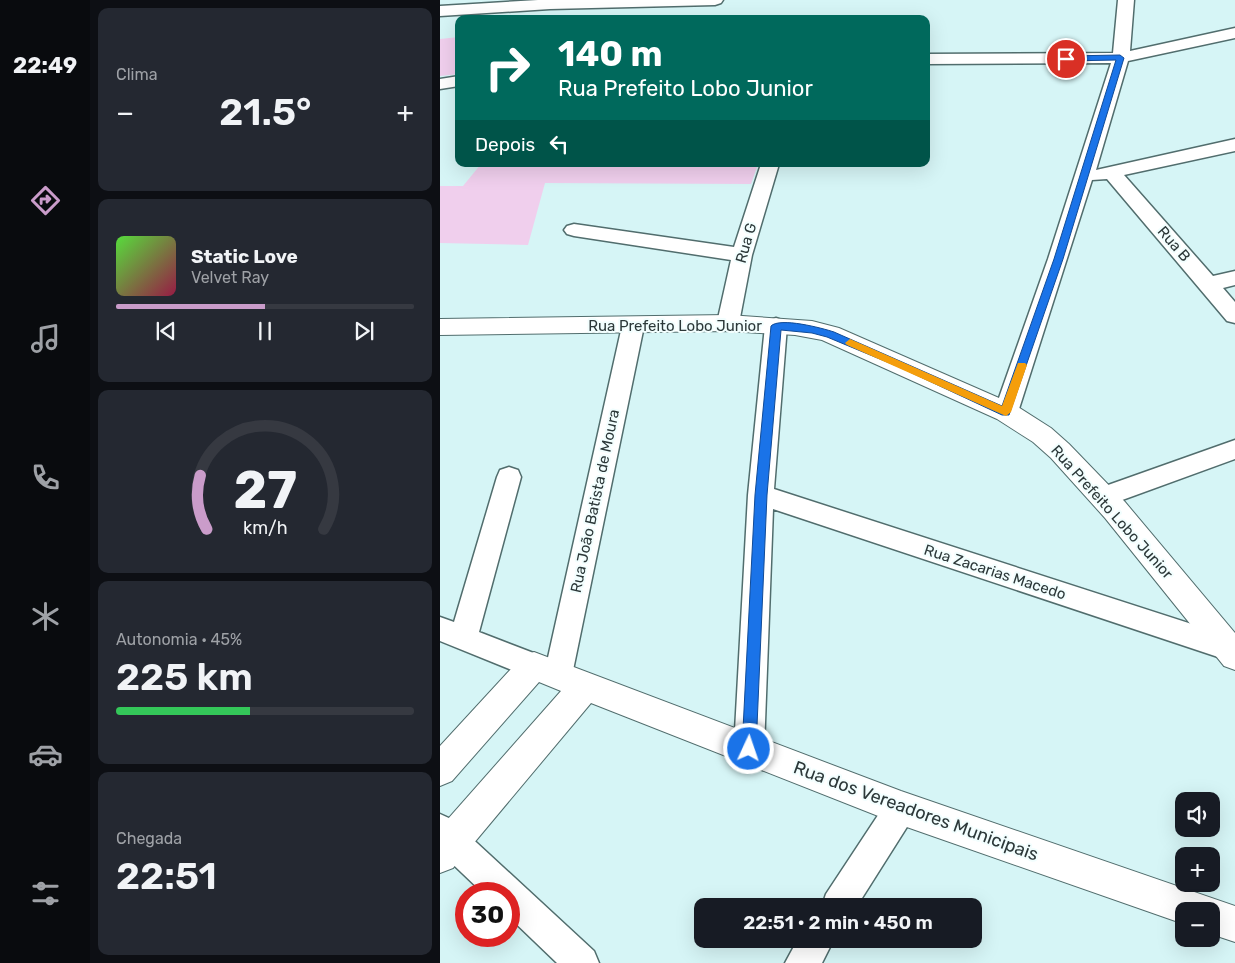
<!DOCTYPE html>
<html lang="pt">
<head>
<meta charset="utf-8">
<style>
	:root { --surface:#171b24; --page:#242831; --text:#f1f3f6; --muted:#9ea1a6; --line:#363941; --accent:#ca9cca }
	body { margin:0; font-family:Rubik,sans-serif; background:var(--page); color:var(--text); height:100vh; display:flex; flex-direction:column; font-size:19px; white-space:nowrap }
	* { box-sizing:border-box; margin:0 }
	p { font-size:16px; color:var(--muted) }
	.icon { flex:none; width:28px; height:28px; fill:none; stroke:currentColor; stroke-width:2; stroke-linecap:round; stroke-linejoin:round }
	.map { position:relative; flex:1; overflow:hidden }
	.side { display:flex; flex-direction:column; gap:8px; padding:8px; background:#0d0f14; width:350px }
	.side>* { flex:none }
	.hud { position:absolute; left:15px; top:15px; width:475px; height:152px; border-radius:10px; box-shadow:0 5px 20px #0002; background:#00695c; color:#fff; overflow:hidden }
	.fabs { position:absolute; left:735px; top:792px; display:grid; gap:10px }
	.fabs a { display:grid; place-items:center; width:45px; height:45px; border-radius:10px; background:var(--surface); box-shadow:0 5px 20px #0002; font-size:25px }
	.speed { position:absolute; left:15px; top:882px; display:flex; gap:10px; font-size:25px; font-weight:700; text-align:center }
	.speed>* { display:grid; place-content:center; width:65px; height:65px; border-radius:50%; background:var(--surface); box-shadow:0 5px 20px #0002; line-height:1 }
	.speed .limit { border:8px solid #d22; background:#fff; color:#111 }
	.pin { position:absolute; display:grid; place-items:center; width:42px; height:42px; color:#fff; margin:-21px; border:2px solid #fff; border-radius:50%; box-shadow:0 1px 5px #0007 }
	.me { position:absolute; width:55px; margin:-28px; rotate:3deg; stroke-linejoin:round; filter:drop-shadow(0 0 4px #0008) }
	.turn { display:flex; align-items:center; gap:18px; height:105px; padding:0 20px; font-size:22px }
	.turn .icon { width:65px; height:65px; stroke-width:2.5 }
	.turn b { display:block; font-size:35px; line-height:42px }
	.then { display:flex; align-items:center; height:48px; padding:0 20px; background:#0003; gap:10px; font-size:19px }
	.big { font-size:38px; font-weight:600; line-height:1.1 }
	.side .tile { flex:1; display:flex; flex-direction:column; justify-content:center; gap:8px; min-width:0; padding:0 18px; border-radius:10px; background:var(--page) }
	.side .dial { align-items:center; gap:0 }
	.dial svg { height:130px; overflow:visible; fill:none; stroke:var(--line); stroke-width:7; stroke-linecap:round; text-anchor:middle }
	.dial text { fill:var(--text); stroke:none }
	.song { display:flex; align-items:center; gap:15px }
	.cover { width:60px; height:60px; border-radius:8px; background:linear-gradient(135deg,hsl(110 70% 55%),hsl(340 70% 35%)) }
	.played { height:5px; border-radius:2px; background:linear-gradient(90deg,var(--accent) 50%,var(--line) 50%) }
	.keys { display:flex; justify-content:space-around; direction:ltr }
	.heat { display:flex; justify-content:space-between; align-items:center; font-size:28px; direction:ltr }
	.charge { height:8px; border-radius:4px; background:linear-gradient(90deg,#34c759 45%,var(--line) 0) }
	.trip { position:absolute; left:254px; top:898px; width:288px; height:50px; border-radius:10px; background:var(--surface); box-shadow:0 5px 20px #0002; font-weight:600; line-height:50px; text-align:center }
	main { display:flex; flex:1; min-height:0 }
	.tab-bar { display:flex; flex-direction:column; width:90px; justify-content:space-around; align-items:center; background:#090b0e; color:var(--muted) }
	.tab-bar .icon { width:35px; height:35px }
	.tab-bar .active { color:var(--accent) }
	.tab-bar b { font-size:22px; color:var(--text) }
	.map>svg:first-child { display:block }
	.green { fill:#f0cfed }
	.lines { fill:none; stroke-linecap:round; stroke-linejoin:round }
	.minor-casing { stroke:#516d6d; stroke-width:3 }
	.tertiary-casing { stroke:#516d6d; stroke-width:2 }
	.secondary-casing { stroke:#516d6d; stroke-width:2 }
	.minor { fill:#fff; fill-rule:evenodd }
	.tertiary { fill:#fff; fill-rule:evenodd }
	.secondary { fill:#fff; fill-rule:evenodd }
	.route { fill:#1a73e8; stroke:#114b97 }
	.slow { fill:#f59e0b }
	.labels { text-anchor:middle; stroke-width:4; stroke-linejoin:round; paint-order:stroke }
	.street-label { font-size:15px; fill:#2c3839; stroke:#f2fefe }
	.near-street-label { font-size:18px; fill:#2c3839; stroke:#f2fefe }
</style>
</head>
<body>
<main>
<nav class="tab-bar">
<b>22:49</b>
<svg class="icon active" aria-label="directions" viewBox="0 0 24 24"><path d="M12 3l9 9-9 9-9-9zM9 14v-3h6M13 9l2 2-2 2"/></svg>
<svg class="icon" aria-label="music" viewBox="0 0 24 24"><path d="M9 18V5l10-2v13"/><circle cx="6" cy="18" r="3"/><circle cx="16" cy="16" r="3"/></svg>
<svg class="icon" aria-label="phone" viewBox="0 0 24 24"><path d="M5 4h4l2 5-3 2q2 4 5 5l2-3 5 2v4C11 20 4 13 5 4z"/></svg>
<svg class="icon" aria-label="climate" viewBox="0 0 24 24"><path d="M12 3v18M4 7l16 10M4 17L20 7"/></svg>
<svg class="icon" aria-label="car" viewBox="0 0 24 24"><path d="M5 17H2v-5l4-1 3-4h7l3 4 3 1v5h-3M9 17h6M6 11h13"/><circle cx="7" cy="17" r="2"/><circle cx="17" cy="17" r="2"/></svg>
<svg class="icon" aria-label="filters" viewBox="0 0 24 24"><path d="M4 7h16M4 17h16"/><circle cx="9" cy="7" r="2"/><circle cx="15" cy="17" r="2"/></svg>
</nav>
<section class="side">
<div class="tile"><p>Clima</p>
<div class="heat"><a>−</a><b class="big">21.5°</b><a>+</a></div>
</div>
<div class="tile">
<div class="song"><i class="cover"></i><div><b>Static Love</b><p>Velvet Ray</p></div></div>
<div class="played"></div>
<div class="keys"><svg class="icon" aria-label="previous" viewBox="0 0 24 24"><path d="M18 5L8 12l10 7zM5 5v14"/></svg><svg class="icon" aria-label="pause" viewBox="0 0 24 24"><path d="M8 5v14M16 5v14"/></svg><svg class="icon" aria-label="next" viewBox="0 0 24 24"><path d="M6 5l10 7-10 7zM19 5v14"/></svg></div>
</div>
<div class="tile dial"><svg viewBox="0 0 100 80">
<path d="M14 69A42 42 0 1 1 86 69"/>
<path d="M14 69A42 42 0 0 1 10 36" stroke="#ca9cca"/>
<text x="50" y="56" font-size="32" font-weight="700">27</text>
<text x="50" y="72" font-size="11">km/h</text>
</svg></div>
<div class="tile"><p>Autonomia · 45%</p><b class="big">225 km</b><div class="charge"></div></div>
<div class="tile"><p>Chegada</p><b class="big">22:51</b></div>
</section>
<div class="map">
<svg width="795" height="963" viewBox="0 0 795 963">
	<rect width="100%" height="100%" fill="#d6f5f6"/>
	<path class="green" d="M19,37V74L0,76V39Z
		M41,164H318L311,184L105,183L88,245L0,243V186H23Z"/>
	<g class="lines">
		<g class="minor-casing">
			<path id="minor" d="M98,0H283L281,3L275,5L110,9L0,16V6Z
				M678,0H694L690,51L795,28V38L688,61L656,170L795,139V151L684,175L773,276L795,271V285L783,288L795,302V323L787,321L667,179L652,180L578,412L574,418L566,421L558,418L554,412L608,259L671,63L486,64V54L673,53Z
				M19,76V86L0,89V79Z
				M321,164H339L312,255L299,323L296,328L288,330L280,328L277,323L291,260L134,236L127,234L124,230L127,226L134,224L294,247Z
				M193,318L201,321L204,326L132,675L128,684L118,688L108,684L104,675L94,679L0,641V617L14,622L57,477L60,470L69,467L78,470L81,477L39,632L104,657L107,662L182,326L185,321Z
				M336,318L344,321L347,326L334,489L795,638V660L790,661L333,509L324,749L320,759L309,763L298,759L294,749L308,495L325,326L328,321Z
				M795,440V459L663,507L654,504L650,497L654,490Z
				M461,793L472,797L477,808L472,819L417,906H382L386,894L450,797Z
				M0,814L11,819L154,951L159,963H117L69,917V894H44L0,852Z
				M358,939H394L382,963H345Z"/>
		</g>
		<g class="tertiary-casing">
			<path id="tertiary" d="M94,652L461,791L795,906V942L771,934V911H744V924L461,825L151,703L13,868L0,873V828L121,691L99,682L12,781L0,786V746L83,656Z"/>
		</g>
		<g class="secondary-casing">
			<path id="secondary" d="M288,315L372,321L399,328L575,405L611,428L629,444L685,502L795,633V670L784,666L665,518L611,458L593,442L557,419L382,340L355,335L288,331L0,335V319Z"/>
		</g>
		<use href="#minor" class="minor"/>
		<use href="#tertiary" class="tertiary"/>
		<use href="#secondary" class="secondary"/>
	</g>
	<path class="route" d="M680,55L684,58L623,259L569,415H562L459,367L387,337L372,333L341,330L327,495L316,749L314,753L309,755L304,753L302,749L315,495L331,326C340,317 382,328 394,332L562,406L614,259L676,60L626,61L622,59L626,56Z"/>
	<path class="slow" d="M410,339L562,406L578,363H585L587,365L571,412L566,416L407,345L405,343Z"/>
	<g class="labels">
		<g class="street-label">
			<text transform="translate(306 243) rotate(-74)" y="5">Rua G</text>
			<text transform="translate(734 244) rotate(49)" y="5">Rua B</text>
			<text x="235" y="331">Rua Prefeito Lobo Junior</text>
			<text transform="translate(155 501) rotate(-78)" y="5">Rua João Batista de Moura</text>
			<text transform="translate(672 512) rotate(48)" y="5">Rua Prefeito Lobo Junior</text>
			<text transform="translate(555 572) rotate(18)" y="5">Rua Zacarias Macedo</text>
		</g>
		<g class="near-street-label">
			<text transform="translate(476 811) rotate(20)" y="6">Rua dos Vereadores Municipais</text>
		</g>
	</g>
</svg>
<div class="fabs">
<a><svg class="icon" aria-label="sound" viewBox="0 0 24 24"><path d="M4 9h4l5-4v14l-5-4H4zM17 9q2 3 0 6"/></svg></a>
<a>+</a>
<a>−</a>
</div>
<div class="speed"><div class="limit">30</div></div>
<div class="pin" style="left:626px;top:59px;background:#d93025"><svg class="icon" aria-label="arrive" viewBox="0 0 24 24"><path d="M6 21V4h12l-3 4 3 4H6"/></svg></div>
<svg class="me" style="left:309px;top:749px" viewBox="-20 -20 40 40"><circle r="17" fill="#1a73e8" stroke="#fff" stroke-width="3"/><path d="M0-11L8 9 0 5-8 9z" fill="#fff"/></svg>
<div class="trip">22:51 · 2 min · 450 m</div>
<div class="hud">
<div class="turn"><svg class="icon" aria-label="right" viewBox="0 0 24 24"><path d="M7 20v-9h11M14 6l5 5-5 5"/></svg><div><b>140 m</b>Rua Prefeito Lobo Junior</div></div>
<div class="then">Depois<svg class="icon" aria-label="left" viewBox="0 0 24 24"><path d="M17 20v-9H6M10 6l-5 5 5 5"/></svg></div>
</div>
</div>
</main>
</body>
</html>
